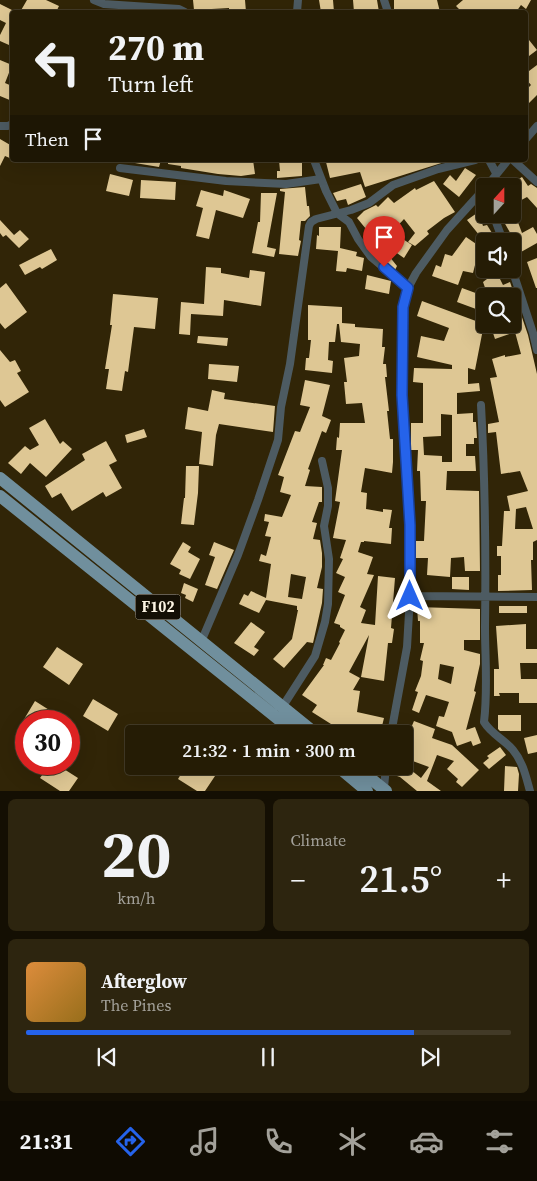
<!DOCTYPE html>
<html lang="en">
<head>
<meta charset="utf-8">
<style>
	:root { --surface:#251c05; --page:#2d250f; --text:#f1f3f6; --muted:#a3a19a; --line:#423a27; --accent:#2563eb }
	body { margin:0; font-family:"Source Serif 4",serif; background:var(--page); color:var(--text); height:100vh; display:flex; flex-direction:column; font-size:19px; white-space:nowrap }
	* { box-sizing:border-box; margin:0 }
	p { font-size:16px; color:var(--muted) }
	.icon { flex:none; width:28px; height:28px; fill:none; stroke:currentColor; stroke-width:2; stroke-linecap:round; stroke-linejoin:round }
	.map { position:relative; height:791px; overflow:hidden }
	.side { display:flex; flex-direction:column; gap:8px; padding:8px; background:#140f03; flex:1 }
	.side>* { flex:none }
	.guide { position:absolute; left:10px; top:10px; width:518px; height:152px; border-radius:5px; box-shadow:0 5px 20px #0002,0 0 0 1px var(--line); background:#251c05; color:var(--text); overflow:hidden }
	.needle { width:32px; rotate:21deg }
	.buttons { position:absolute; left:476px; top:178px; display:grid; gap:10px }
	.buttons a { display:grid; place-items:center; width:45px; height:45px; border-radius:5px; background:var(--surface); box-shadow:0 5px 20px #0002,0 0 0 1px var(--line); font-size:25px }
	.speed { position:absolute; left:15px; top:710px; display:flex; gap:10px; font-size:25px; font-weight:700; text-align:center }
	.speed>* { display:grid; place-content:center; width:65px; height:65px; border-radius:50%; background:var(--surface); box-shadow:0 5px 20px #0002,0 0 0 1px var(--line); line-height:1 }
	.speed .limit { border:8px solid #d22; background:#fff; color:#111 }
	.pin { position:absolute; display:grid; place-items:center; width:42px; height:42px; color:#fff; margin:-51px -21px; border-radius:50% 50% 50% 0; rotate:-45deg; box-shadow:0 0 5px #0007 }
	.pin .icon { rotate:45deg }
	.me { position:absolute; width:55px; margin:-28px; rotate:0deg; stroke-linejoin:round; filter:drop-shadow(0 0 4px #0008) }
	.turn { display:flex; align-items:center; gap:18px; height:105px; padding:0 15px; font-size:22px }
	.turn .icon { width:65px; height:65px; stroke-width:2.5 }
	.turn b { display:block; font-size:35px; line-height:42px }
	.then { display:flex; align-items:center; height:48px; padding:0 15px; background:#0003; gap:10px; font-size:19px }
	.big { font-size:38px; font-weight:600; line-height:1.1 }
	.side .widget { flex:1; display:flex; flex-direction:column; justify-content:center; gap:8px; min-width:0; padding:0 18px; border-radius:8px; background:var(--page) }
	.side .dial { align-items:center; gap:0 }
	.dial b { font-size:65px; line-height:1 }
	.song { display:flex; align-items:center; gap:15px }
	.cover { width:60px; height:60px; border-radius:8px; background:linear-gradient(135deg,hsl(30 70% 55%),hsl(40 70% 35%)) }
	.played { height:5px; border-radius:2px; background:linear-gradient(90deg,var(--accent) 80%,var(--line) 80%) }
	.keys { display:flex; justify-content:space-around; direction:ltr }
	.heat { display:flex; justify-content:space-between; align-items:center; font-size:28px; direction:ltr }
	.side .tiles { flex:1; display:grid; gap:8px; grid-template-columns:1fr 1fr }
	.widget:last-child { grid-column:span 2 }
	.trip { position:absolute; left:125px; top:725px; width:288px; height:50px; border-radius:5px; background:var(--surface); box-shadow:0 5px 20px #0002,0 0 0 1px var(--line); font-weight:600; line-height:50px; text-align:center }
	.menu { display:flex; height:80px; justify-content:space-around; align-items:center; background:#0f0b02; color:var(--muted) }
	.menu .icon { width:35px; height:35px }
	.menu .on { color:var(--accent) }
	.menu b { font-size:22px; color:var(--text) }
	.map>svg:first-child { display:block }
	.building { fill:#dec794; fill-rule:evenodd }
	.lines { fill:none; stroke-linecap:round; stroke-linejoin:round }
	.minor { stroke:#4d5b62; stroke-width:8 }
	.primary { stroke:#708f9d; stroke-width:12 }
	.route-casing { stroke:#184099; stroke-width:12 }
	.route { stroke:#2563eb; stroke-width:9 }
	.labels { text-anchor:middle; stroke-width:5; stroke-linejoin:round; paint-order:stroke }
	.shield { fill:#140f04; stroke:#b6afa0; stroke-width:1 }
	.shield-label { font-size:15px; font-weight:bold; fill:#fcf4e3 }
</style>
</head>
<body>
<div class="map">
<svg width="537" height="791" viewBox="0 0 537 791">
	<rect width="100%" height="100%" fill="#312507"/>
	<path class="building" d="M27,0H46L59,6L56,12H20Z
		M193,0H245L246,12H229V8L194,10Z
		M319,0H333L334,12H321Z
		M353,0H377L379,12H354Z
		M394,0H437L440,12H396L395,9H394Z
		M463,0H531L526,9L521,5L516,12H462L456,6Z
		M0,4L12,10V38L9,45L0,41V35L6,23L0,20Z
		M529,40L537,50L525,59V42Z
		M0,60L12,65L5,83L12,86V101L0,96Z
		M537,65V95L525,107V91L531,85L525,78V66L529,71Z
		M0,139L12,146V159L5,156L0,166Z
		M136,160H161L159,167L135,163Z
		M168,160H253L255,174L241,176L218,174L181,168V166L168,164Z
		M279,160H302V176L277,178V171H280Z
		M340,160H351L352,162L357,160H451L365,187L360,172L330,178L326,162Z
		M465,168L476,175L459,197L443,184L450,175L456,181Z
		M110,174L133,180L129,196L106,191Z
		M522,177L528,186L531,184L537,188V208L527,197L512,205V183Z
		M141,180L176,182L175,200L140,198Z
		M434,181L455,212L444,218L427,231L429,234L415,246L408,242L415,233L404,219L392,232L412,245L404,258L371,235L357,218L364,211L376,205L378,207L388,197L394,203L415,188L416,190Z
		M361,184L366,197L348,205L346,199L337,201L333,193Z
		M305,187L307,206H309L310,216L305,221H301L299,240L301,241L298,256L279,254L285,192L280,191V189Z
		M201,190L223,196L224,190L250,199L243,218L216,210L209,239L196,236L203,208L196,206Z
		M261,193H277L267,247L276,249L274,257L252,253L258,222H260Z
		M480,211L484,217L482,218L485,222L482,223L483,226L487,225L497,241H484L467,220Z
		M516,217L522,233L533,227L537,234V243L521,252L504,222Z
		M0,220L14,235L20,230L29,239L19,248L6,235L3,237L0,233Z
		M319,227H341L340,248L357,252L356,256L364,258L362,271L347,268L346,272L336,271L338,251L316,249L317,235L319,236Z
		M466,237L485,250V276L476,261L473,273L463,271L458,285L432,276L436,265L441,267L445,254L452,256Z
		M381,246L397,266L395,270L386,262L388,261L376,252Z
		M51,249L57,260L42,269L40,267L25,275L19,265Z
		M537,258V288H536L527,262Z
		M206,267L221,268V273L249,278L250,270L265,272L261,306L224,300L223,316L191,314L190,335L179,334L181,302L204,304Z
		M497,273L503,285L510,282L528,335L537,374V540L533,542V560H531L532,590L498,591V575H501V556H497V546H502L504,511H510L507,496L528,491L520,471L501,474L496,432L488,433V424L499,422L490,378L497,377L492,359L505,355V357L521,354L515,332L495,339L490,324H512V296H488L483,282L487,279L486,277ZM526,507L533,529H515L516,509Z
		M367,275L391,281L389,294L365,289Z
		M6,283L27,312L5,329L0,323V288Z
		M462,288L481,295L476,309L457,302Z
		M113,294L158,298L155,329L134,327L128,372L125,371L122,391L106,389L109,369H105L112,325H110Z
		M422,301L484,324L475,370L468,368V384L479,383L480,391L457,393V414L473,413V422H476L477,438H474V444H466V456H475L476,471H447L446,490L479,491L480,571H465L464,557L451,558L450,577L427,575L428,558H416V541H424L426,501H421L420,471H417L418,450H411V423H423V383L413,382L414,368L452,369V365L417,357L421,336L444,341L449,328L417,316ZM441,414L452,415V462H442V456L424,455L423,437L441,436Z
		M308,305L342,307V323L355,324V327L383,329L382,347H385L383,364H386L387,377H385L389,411H387L390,439H393V462L392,473L365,468L361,492L367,493L366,509L383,512V509L392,510L389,528H392L391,544L364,541V542H361L358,552L373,557L367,574L374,575L360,607L366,610L361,623L375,625L378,576L395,578L391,628L394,629L392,643H388L384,681L361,677L369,635L349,672L360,678L353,690L360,691L357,712L384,718L381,730L372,728L369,734H344L330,726L331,724L312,712L317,705L302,695L324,665H323L326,658L331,660L340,643L339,642L345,630L340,627V625L334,623L345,595L338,592L345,577L336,573L343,559L340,558L346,540L333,538L340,502L335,501L342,450H336L337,437L339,438L340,423H365L362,403L346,404L344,382H347L344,358L359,356L360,344L341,342L339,324H337L335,342H329L328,360L333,361L332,373L305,370L306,358H309L311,340H308Z
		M198,336L228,338L227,346L197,343Z
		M0,350L10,362L15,360L21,371L17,373L29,392L5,407L0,400Z
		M209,364L239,366L237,382L208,379Z
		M305,380L330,385L322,416L331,420L326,433L322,431L308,469L310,470L305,486L322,487V502H319L312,522L317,523L313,539L320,540L322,553V567L317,588L323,589L322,603L313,643L307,642L284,668L273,659L292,639L298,610H297V606L266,600L259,613L239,604L244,594L248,596L251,591L266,598L271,564L259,561L261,554L266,556L271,537L265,536L269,522L264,521L265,514L282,517L291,495L280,492L284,477L278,475L295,431L300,432L310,407L300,405ZM291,574L306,577L302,599L288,597Z
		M212,390L225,393L224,399L275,406L273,432L219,424L216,435L213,466L199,464L202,432L185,429L188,407L208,411Z
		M45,419L60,444L63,441L72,449L46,477L30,463L21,474L8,463L25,446L30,450L39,445L29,428Z
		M144,429L147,437L127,443L125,435Z
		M106,441L117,461L109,465L122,488L106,497L103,492L72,511L61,493L52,498L45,486L85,460L82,454Z
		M186,466H199L198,493L194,525L181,524L184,498H185Z
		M183,542L191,547L188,552L200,559L190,579L179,574L181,570L170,564Z
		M214,542L234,550L217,589L205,585L215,557L209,555Z
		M452,577H469V590L452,589Z
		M184,583L198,589L193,602L185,598L186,595L181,593Z
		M499,606H527V613H499Z
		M417,607L480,609V640H464V650L480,654V664L474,691L476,692L466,730L475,727L481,743L473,746L471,741L457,746L452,732L436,726L439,716L444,717L449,702L426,695L419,713L412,710L418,692L415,691L421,676L423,661L420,660L424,643H420V621H418ZM440,664L454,667L451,684L438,679Z
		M251,622L265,632L254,647L259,650L254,656L234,643Z
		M526,624V649H537V663H520L521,679H537V703H519V693H499L500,696H494V669H499L496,626Z
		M57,647L83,664L69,685L43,667Z
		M93,699L118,714L108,731L83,716Z
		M35,701L54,713L49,721H23Z
		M498,715H521V731H500L498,729Z
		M414,721L435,729L432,738L452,745L479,770L462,787L456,782L458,779L447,769L454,761L437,755L427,781L441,791H417L400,777L394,775L398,766H406L421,778L429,767L410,760L414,748L404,744Z
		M537,735V752L528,754L524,738Z
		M500,747L506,755L489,769L483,763L489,758L487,756Z
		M50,764H56L78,778L69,791H60L40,778Z
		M186,766H200L215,776L205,791H197L178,779Z
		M505,766L517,767L519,774L518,791H504Z"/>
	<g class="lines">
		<path class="minor" d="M94,0L104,4L179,9L185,12
			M384,0L388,12
			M297,12L298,0
			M0,126H8L12,124
			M525,140L537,126
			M314,160L326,191L337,213L349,222L358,239L371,257L408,288
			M489,160L496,173
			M513,160L537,182
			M120,168L226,181L286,184L321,179
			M487,186L508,160
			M493,214L503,241
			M512,269L533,333L537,350
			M481,405C485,479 486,553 485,627C485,658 488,690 484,722C491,734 505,740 513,750C523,762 526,777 530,791
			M410,596L537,597
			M201,642L238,555L258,500L278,440L281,407L290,364L309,226L311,222L316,219L351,210L369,203L393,185L438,169L475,160
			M283,706L315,656L325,622L328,604L329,559L324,526L328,506V488L322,461
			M391,734L407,647L410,596V525L402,395L403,307L408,288L416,273L447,230L485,188
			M384,788L386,766"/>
		<path class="primary" d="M0,478L316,734
			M0,496L297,734
			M337,766L367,791
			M355,766L386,791"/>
	</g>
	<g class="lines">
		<g class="route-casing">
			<path id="route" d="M384,267L408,288L403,307L402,395L410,525V596"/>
		</g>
		<use href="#route" class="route"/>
	</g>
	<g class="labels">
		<rect class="shield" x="135.5" y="594.5" width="45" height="25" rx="4"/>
		<g class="shield-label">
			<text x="158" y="612">F102</text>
		</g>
	</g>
</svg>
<div class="buttons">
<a><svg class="needle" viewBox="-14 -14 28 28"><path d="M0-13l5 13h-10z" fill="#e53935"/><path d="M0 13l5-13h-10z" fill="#a3a19a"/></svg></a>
<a><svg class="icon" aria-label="sound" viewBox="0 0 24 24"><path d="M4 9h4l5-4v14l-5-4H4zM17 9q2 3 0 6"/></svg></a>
<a><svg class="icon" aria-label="search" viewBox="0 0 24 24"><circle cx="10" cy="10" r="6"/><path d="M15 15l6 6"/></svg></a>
</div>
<div class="speed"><div class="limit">30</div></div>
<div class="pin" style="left:384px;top:267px;background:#d93025"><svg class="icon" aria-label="arrive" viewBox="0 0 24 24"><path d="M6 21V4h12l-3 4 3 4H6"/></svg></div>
<svg class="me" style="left:410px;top:596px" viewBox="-20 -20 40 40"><path d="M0-17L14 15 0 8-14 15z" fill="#2563eb" stroke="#fff" stroke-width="4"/></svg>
<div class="trip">21:32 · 1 min · 300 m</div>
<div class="guide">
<div class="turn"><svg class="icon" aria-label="left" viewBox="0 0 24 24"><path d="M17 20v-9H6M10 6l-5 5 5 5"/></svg><div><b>270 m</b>Turn left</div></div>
<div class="then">Then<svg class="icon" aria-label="arrive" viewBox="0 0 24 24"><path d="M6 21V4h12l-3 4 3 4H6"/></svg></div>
</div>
</div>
<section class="side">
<div class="tiles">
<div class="widget dial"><b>20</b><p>km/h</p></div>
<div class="widget"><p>Climate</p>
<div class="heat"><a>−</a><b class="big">21.5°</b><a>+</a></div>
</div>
<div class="widget">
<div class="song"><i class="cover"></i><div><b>Afterglow</b><p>The Pines</p></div></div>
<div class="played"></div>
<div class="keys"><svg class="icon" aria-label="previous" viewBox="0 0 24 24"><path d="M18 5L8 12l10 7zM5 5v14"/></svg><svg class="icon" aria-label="pause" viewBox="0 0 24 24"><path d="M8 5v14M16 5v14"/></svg><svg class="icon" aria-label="next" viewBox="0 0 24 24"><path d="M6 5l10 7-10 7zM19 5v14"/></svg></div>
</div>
</div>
</section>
<nav class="menu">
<b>21:31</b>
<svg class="icon on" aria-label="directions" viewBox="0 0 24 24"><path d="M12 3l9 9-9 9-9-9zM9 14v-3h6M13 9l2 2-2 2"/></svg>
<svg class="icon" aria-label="music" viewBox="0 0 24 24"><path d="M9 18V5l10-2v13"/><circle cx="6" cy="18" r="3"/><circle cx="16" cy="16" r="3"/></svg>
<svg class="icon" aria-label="phone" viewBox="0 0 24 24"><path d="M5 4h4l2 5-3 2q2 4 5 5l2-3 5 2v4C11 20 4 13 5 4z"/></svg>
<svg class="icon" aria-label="climate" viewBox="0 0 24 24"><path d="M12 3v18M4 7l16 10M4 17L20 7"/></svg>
<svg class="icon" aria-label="car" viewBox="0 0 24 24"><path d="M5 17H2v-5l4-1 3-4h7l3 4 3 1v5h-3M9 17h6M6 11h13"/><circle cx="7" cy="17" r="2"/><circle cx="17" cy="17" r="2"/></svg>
<svg class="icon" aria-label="filters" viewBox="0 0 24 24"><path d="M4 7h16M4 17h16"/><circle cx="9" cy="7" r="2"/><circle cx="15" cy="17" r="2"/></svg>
</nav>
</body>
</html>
